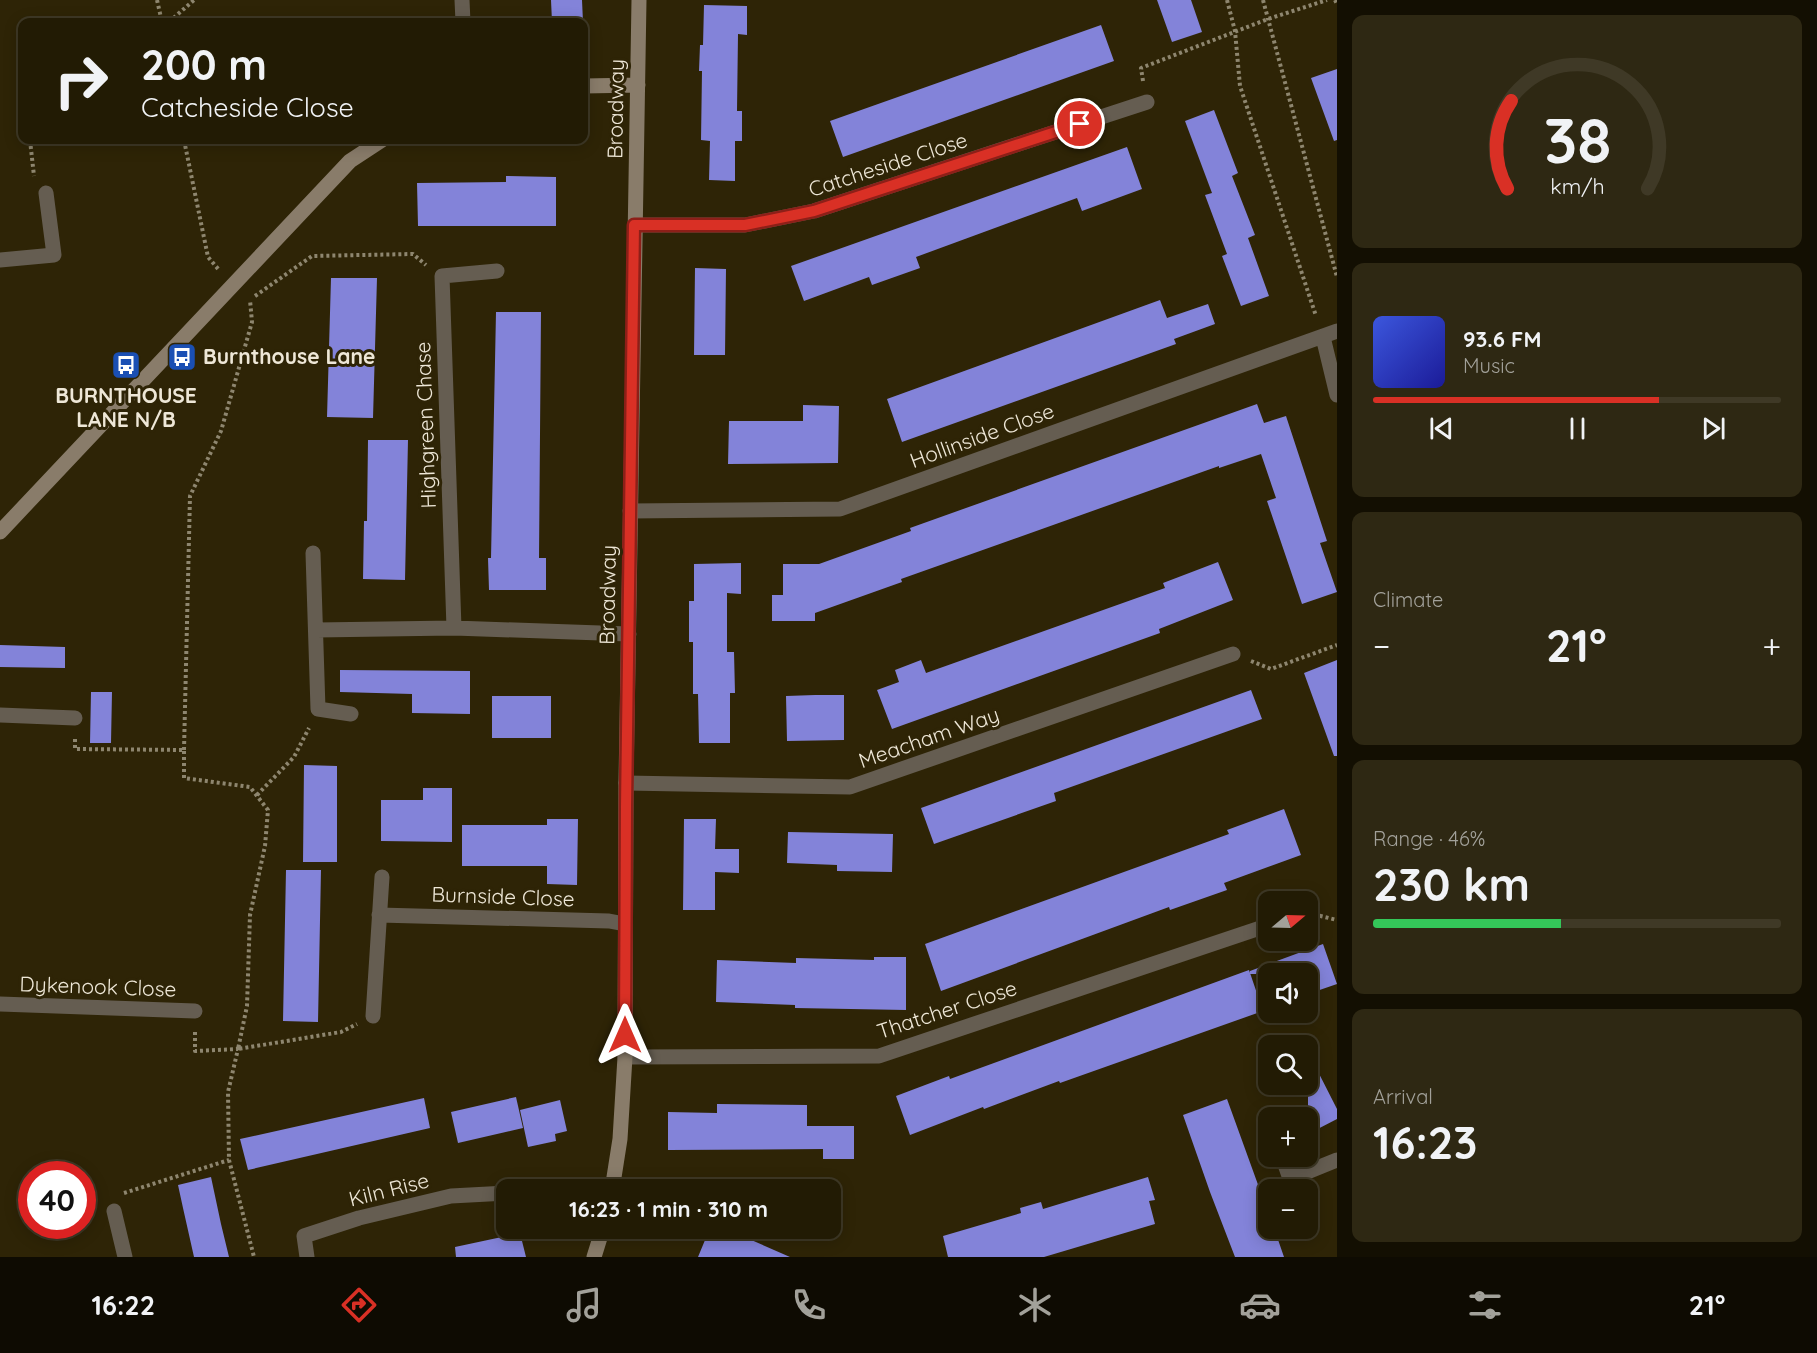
<!DOCTYPE html>
<html lang="en">
<head>
<meta charset="utf-8">
<style>
	:root { --surface:#221b04; --page:#2e2813; --text:#f1f3f6; --muted:#a2a19a; --line:#3f3926; --accent:#d93025 }
	body { margin:0; font-family:Quicksand,sans-serif; background:var(--page); color:var(--text); height:100vh; display:flex; flex-direction:column; font-size:22px; white-space:nowrap }
	* { box-sizing:border-box; margin:0 }
	p { font-size:20px; color:var(--muted) }
	.icon { flex:none; width:33px; height:33px; fill:none; stroke:currentColor; stroke-width:2; stroke-linecap:round; stroke-linejoin:round }
	.map { position:relative; flex:1; overflow:hidden }
	.drawer { display:flex; flex-direction:column; gap:15px; padding:15px; background:#130f02; width:480px }
	.drawer>* { flex:none }
	.hud { position:absolute; left:18px; top:18px; width:570px; height:126px; border-radius:12px; box-shadow:0 3px 15px #0003,0 0 0 2px var(--line); background:#221b04; color:var(--text); overflow:hidden }
	.needle { width:39px; rotate:71deg }
	.tools { position:absolute; left:1258px; top:891px; display:grid; gap:12px }
	.tools a { display:grid; place-items:center; width:60px; height:60px; border-radius:12px; background:var(--surface); box-shadow:0 3px 15px #0003,0 0 0 2px var(--line); font-size:30px }
	.speed { position:absolute; left:18px; top:1161px; display:flex; gap:12px; font-size:30px; font-weight:700; text-align:center }
	.speed>* { display:grid; place-content:center; width:78px; height:78px; border-radius:50%; background:var(--surface); box-shadow:0 3px 15px #0003,0 0 0 2px var(--line); line-height:1 }
	.speed .limit { border:9px solid #d22; background:#fff; color:#111 }
	.pin { position:absolute; display:grid; place-items:center; width:51px; height:51px; color:#fff; margin:-26px; border:3px solid #fff; border-radius:50%; box-shadow:0 2px 6px #0007 }
	.me { position:absolute; width:66px; margin:-33px; rotate:0deg; stroke-linejoin:round; filter:drop-shadow(0 0 4px #0008) }
	.turn { display:flex; align-items:center; gap:21px; height:126px; padding:0 24px; font-size:27px }
	.turn .icon { width:78px; height:78px; stroke-width:2.5 }
	.turn b { display:block; font-size:42px; line-height:51px }
	.big { font-size:45px; font-weight:700; line-height:1.1 }
	.drawer .card { flex:1; display:flex; flex-direction:column; justify-content:center; gap:9px; min-width:0; padding:0 21px; border-radius:12px; background:var(--page) }
	.drawer .dial { align-items:center; gap:0 }
	.dial svg { height:156px; overflow:visible; fill:none; stroke:var(--line); stroke-width:7; stroke-linecap:round; text-anchor:middle }
	.dial text { fill:var(--text); stroke:none }
	.song { display:flex; align-items:center; gap:18px }
	.cover { width:72px; height:72px; border-radius:9px; background:linear-gradient(135deg,hsl(230 70% 55%),hsl(240 70% 35%)) }
	.played { height:6px; border-radius:3px; background:linear-gradient(90deg,var(--accent) 70%,var(--line) 70%) }
	.keys { display:flex; justify-content:space-around; direction:ltr }
	.heat { display:flex; justify-content:space-between; align-items:center; font-size:33px; direction:ltr }
	.charge { height:9px; border-radius:4px; background:linear-gradient(90deg,#34c759 46%,var(--line) 0) }
	.trip { position:absolute; left:496px; top:1179px; width:345px; height:60px; border-radius:12px; background:var(--surface); box-shadow:0 3px 15px #0003,0 0 0 2px var(--line); font-weight:700; line-height:60px; text-align:center }
	.tab-bar { display:flex; height:96px; justify-content:space-around; align-items:center; background:#0e0b02; color:var(--muted) }
	.tab-bar .icon { width:42px; height:42px }
	.tab-bar .selected { color:var(--accent) }
	.tab-bar b { font-size:27px; color:var(--text) }
	main { display:flex; flex:1; min-height:0 }
	.map>svg:first-child { display:block }
	.building { fill:#8383d9 }
	.lines { fill:none; stroke-linecap:round; stroke-linejoin:round }
	.path { stroke:#8e866f; stroke-width:4; stroke-dasharray:3 3; stroke-linecap:butt }
	.street { stroke:#655d51; stroke-width:15 }
	.secondary { stroke:#897c6a; stroke-width:15 }
	.route-casing { stroke:#8d1f18; stroke-width:15 }
	.route { stroke:#d93025; stroke-width:10 }
	.labels { text-anchor:middle; stroke-width:6; stroke-linejoin:round; paint-order:stroke }
	.street-label { font-size:21px; fill:#eee7d7; stroke:#2e2406 }
	.poi-label { font-size:21px; font-weight:bold; fill:#eee7d7; stroke:#2e2406; text-anchor:start }
</style>
</head>
<body>
<main>
<div class="map">
<svg width="1337" height="1257" viewBox="0 0 1337 1257">
	<rect width="100%" height="100%" fill="#2e2406"/>
	<path class="building" d="M551,0H582L583,22H552Z
		M1157,0H1191L1202,32L1172,42Z
		M704,5L747,6V35L738,34L737,111H742V141H735V181L709,180L710,141L701,140L702,71H699L700,45H703Z
		M1101,25L1114,61L843,157L830,121Z
		M1337,69V140L1334,141L1311,78Z
		M1214,110L1238,173L1232,176L1255,235L1248,238L1269,296L1241,306L1222,256L1227,254L1205,195L1212,193L1185,121Z
		M1127,147L1142,189L1082,211L1077,198L916,257L920,268L872,285L869,277L804,301L791,266Z
		M506,176L556,177V226H418L417,183L506,182Z
		M695,268L726,269L725,355H694Z
		M331,278H377L373,418L327,417Z
		M1160,300L1167,318L1208,304L1215,324L1174,339L1176,344L902,442L887,399Z
		M496,312H541L539,558H546V590H489L488,558H491Z
		M1257,404L1264,423L1286,416L1327,541L1320,543L1337,592L1302,604L1267,501L1276,498L1261,454L1219,468V466L901,579L902,582L815,613V621H772V595H783V564H819L911,531L910,528Z
		M803,405L839,406L838,463L728,464L729,421H803Z
		M368,440H408L405,580L363,579L364,521H367Z
		M1218,562L1233,600L1159,629L1160,633L892,729L877,690L899,682L895,670L921,660L926,673L1165,588L1163,583Z
		M741,563V594L727,593V652H734L735,693H730V743H699L698,694H693V642H689V601H694V564Z
		M0,645L65,647V668L0,667Z
		M1337,660V756H1334L1304,673Z
		M340,670L470,671V714L412,713V694L340,692Z
		M1251,690L1262,719L1054,793L1056,801L934,844L921,808Z
		M91,692H112L111,743H90Z
		M815,695H844V740L787,741L786,696Z
		M492,696H551V738H492Z
		M304,765L337,766V862H303Z
		M423,788H452V842L381,841V800H423Z
		M1284,809L1301,855L1224,883L1227,890L1170,910L1169,907L941,991L925,944L1229,834L1227,830Z
		M547,819H578L577,885L547,884V866H462V825H547Z
		M684,819H716L715,849H739V873L715,872V910H683Z
		M788,832L893,834L892,872L837,871V865L787,863Z
		M286,870H321L318,1022L283,1021Z
		M1323,944L1337,984L1308,994V974H1250V971Z
		M874,957H906V1010L795,1008V1005L716,1002L717,960L796,963V958L874,960Z
		M1249,970L1263,1011L1060,1083L1059,1081L984,1109L983,1107L910,1135L896,1096L949,1076L950,1079Z
		M1308,1052L1337,1109V1119L1308,1134Z
		M516,1097L523,1128L458,1143L451,1112Z
		M424,1098L430,1128L248,1170L240,1139Z
		M1227,1099L1269,1215V1228H1274L1284,1257H1235L1210,1192L1183,1115Z
		M560,1100L567,1131L555,1134L556,1141L528,1147L520,1110Z
		M717,1104L807,1105V1126H854V1159H823V1149L668,1150V1112L717,1113Z
		M211,1177L221,1224L229,1257H194L183,1208L178,1185Z
		M1148,1177L1155,1200L1149,1201L1155,1224L1044,1257H948L943,1236L1021,1213L1020,1208L1041,1202L1043,1209Z
		M710,1228H730L750,1236L749,1239L790,1257H698Z
		M520,1233L526,1257H456L455,1247Z"/>
	<g class="lines">
		<path class="path" d="M157,0L162,22
			M1227,0L1235,31L1240,86L1316,316
			M1263,0L1337,277
			M1335,0L1337,4
			M169,22L194,0
			M1143,81L1141,68L1268,19L1327,0
			M30,140L34,176
			M184,140L208,257L219,270
			M255,296L312,256L413,254L426,265
			M1251,661L1271,669L1337,645
			M75,739V749L184,750V778L250,787L268,810L265,846L250,915L247,1006L238,1049L341,1032L357,1024
			M184,750L190,496L221,431L252,322L250,300
			M257,795L294,757L309,728
			M1308,913L1337,920
			M195,1032V1051L238,1049L228,1092L229,1160L254,1257
			M124,1193L229,1160"/>
		<path class="street" d="M462,0L463,22
			M635,225H745L814,211L1147,102
			M0,260L54,255L46,193
			M1323,337L1337,395
			M630,511L840,509L1337,331
			M313,553L318,709L351,714
			M454,628L442,276L497,271
			M316,630L454,628L629,634
			M0,715L75,718
			M626,783L850,787L1233,654
			M379,915L609,921L625,924
			M0,1004L195,1011
			M373,1016L382,877
			M625,1057L879,1056L1269,925
			M1282,1156L1294,1190
			M1290,1179L1337,1160
			M114,1211L125,1257
			M307,1257L304,1236L359,1218L451,1196L507,1193"/>
		<path class="secondary" d="M584,86L638,85
			M0,532L350,161L382,140
			M612,1190L620,1139L625,1057L626,783L639,0
			M594,1257L603,1228"/>
	</g>
	<g class="lines">
		<g class="route-casing">
			<path id="route" d="M625,1035L626,807L634,225H745L814,211L1080,124"/>
		</g>
		<use href="#route" class="route"/>
	</g>
	<defs>
		<g id="bus-square" transform="scale(1.5)"><rect x="-9" y="-9" width="18" height="18" rx="4" fill="#1a4fb4" stroke="#2e2406"/><path d="M-5-6H5V4H4V6H2V4H-2V6H-4V4H-5ZM-3.5-4V0h7V-4ZM-3.5 1.2v1.5H-2V1.2ZM2 1.2v1.5H3.5V1.2Z" fill="#fff"/></g>
	</defs>
	<g fill-rule="evenodd">
		<use href="#bus-square" x="182" y="357"/>
		<use href="#bus-square" x="126" y="365"/>
	</g>
	<g class="labels">
		<g class="street-label">
			<text transform="translate(616 109) rotate(-89)" y="7">Broadway</text>
			<text transform="translate(888 165) rotate(-18)" y="7">Catcheside Close</text>
			<text transform="translate(426 425) rotate(-92)" y="7">Highgreen Chase</text>
			<text transform="translate(982 436) rotate(-20)" y="7">Hollinside Close</text>
			<text transform="translate(608 595) rotate(-89)" y="7">Broadway</text>
			<text transform="translate(929 738) rotate(-19)" y="7">Meacham Way</text>
			<text transform="translate(503 897) rotate(2)" y="7">Burnside Close</text>
			<text transform="translate(98 987) rotate(2)" y="7">Dykenook Close</text>
			<text transform="translate(947 1010) rotate(-18)" y="7">Thatcher Close</text>
			<text transform="translate(389 1190) rotate(-14)" y="7">Kiln Rise</text>
		</g>
		<g class="poi-label">
			<text x="203" y="364">Burnthouse Lane</text>
			<text x="126" y="403" text-anchor="middle">BURNTHOUSE<tspan x="126" dy="24">LANE N/B</tspan></text>
		</g>
	</g>
</svg>
<div class="tools">
<a><svg class="needle" viewBox="-14 -14 28 28"><path d="M0-13l5 13h-10z" fill="#e53935"/><path d="M0 13l5-13h-10z" fill="#a2a19a"/></svg></a>
<a><svg class="icon" aria-label="sound" viewBox="0 0 24 24"><path d="M4 9h4l5-4v14l-5-4H4zM17 9q2 3 0 6"/></svg></a>
<a><svg class="icon" aria-label="search" viewBox="0 0 24 24"><circle cx="10" cy="10" r="6"/><path d="M15 15l6 6"/></svg></a>
<a>+</a>
<a>−</a>
</div>
<div class="speed"><div class="limit">40</div></div>
<div class="pin" style="left:1080px;top:124px;background:#d93025"><svg class="icon" aria-label="arrive" viewBox="0 0 24 24"><path d="M6 21V4h12l-3 4 3 4H6"/></svg></div>
<svg class="me" style="left:625px;top:1035px" viewBox="-20 -20 40 40"><path d="M0-17L14 15 0 8-14 15z" fill="#d93025" stroke="#fff" stroke-width="4"/></svg>
<div class="trip">16:23 · 1 min · 310 m</div>
<div class="hud">
<div class="turn"><svg class="icon" aria-label="right" viewBox="0 0 24 24"><path d="M7 20v-9h11M14 6l5 5-5 5"/></svg><div><b>200 m</b>Catcheside Close</div></div>
</div>
</div>
<section class="drawer">
<div class="card dial"><svg viewBox="0 0 100 80">
<path d="M14 69A42 42 0 1 1 86 69"/>
<path d="M14 69A42 42 0 0 1 16 24" stroke="#d93025"/>
<text x="50" y="56" font-size="32" font-weight="700">38</text>
<text x="50" y="72" font-size="11">km/h</text>
</svg></div>
<div class="card">
<div class="song"><i class="cover"></i><div><b>93.6 FM</b><p>Music</p></div></div>
<div class="played"></div>
<div class="keys"><svg class="icon" aria-label="previous" viewBox="0 0 24 24"><path d="M18 5L8 12l10 7zM5 5v14"/></svg><svg class="icon" aria-label="pause" viewBox="0 0 24 24"><path d="M8 5v14M16 5v14"/></svg><svg class="icon" aria-label="next" viewBox="0 0 24 24"><path d="M6 5l10 7-10 7zM19 5v14"/></svg></div>
</div>
<div class="card"><p>Climate</p>
<div class="heat"><a>−</a><b class="big">21°</b><a>+</a></div>
</div>
<div class="card"><p>Range · 46%</p><b class="big">230 km</b><div class="charge"></div></div>
<div class="card"><p>Arrival</p><b class="big">16:23</b></div>
</section>
</main>
<nav class="tab-bar">
<b>16:22</b>
<svg class="icon selected" aria-label="directions" viewBox="0 0 24 24"><path d="M12 3l9 9-9 9-9-9zM9 14v-3h6M13 9l2 2-2 2"/></svg>
<svg class="icon" aria-label="music" viewBox="0 0 24 24"><path d="M9 18V5l10-2v13"/><circle cx="6" cy="18" r="3"/><circle cx="16" cy="16" r="3"/></svg>
<svg class="icon" aria-label="phone" viewBox="0 0 24 24"><path d="M5 4h4l2 5-3 2q2 4 5 5l2-3 5 2v4C11 20 4 13 5 4z"/></svg>
<svg class="icon" aria-label="climate" viewBox="0 0 24 24"><path d="M12 3v18M4 7l16 10M4 17L20 7"/></svg>
<svg class="icon" aria-label="car" viewBox="0 0 24 24"><path d="M5 17H2v-5l4-1 3-4h7l3 4 3 1v5h-3M9 17h6M6 11h13"/><circle cx="7" cy="17" r="2"/><circle cx="17" cy="17" r="2"/></svg>
<svg class="icon" aria-label="filters" viewBox="0 0 24 24"><path d="M4 7h16M4 17h16"/><circle cx="9" cy="7" r="2"/><circle cx="15" cy="17" r="2"/></svg>
<b>21°</b>
</nav>
</body>
</html>
